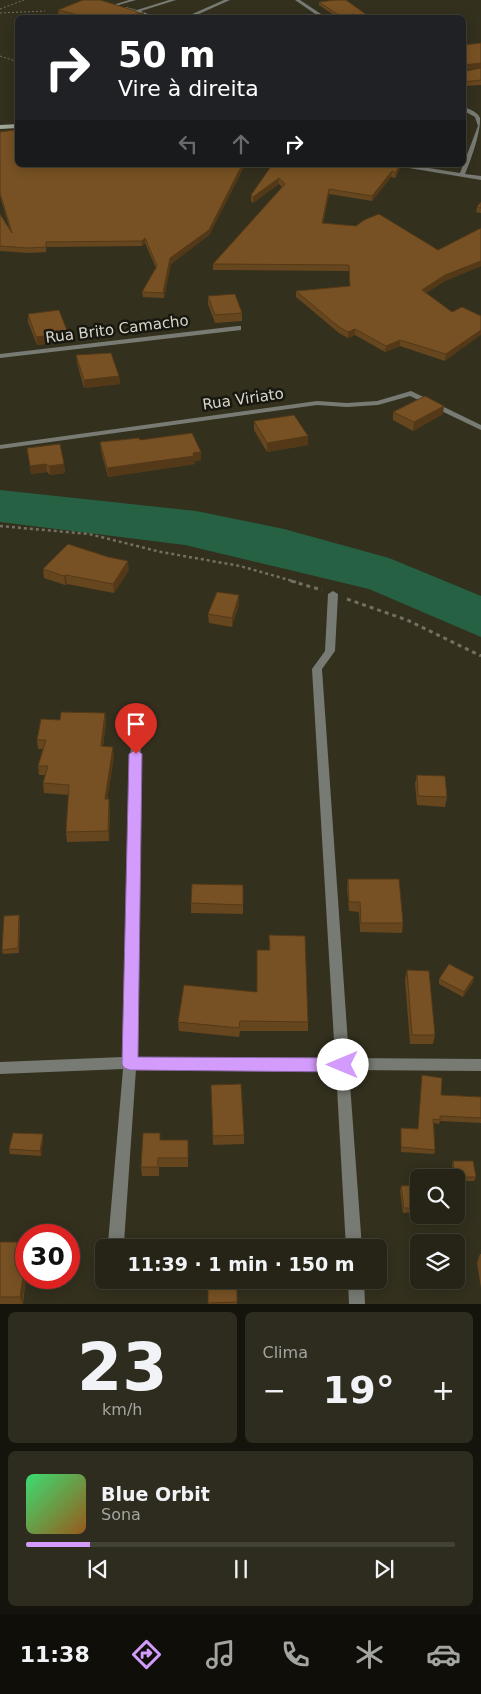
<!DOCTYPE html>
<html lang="pt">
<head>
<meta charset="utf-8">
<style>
	:root { --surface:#262416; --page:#2e2c1f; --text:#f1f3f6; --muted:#a4a4a1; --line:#424135; --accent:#d39cfc }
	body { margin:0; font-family:"DejaVu Sans",sans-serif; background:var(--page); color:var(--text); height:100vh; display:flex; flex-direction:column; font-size:19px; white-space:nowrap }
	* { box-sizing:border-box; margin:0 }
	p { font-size:16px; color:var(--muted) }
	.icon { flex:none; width:28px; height:28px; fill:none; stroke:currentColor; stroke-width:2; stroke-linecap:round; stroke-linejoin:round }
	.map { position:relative; height:1304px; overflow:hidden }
	.drawer { display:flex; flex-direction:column; gap:8px; padding:8px; background:#15140c; flex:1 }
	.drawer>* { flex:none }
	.guide { position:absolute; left:15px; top:15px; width:451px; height:152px; border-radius:8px; box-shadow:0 2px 12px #0003,0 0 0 1px var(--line); background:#202124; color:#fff; overflow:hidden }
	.fabs { position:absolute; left:410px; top:1169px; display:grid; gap:10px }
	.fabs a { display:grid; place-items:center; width:55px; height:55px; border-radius:8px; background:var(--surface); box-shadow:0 2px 12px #0003,0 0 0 1px var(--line); font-size:25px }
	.speed { position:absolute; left:15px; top:1224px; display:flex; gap:10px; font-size:25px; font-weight:700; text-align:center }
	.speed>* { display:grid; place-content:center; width:65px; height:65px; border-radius:50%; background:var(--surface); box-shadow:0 2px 12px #0003,0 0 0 1px var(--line); line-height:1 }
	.speed .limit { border:8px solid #d22; background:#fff; color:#111 }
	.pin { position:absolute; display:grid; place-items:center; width:42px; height:42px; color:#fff; margin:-51px -21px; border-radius:50% 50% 50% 0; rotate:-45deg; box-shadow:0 0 5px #0007 }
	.pin .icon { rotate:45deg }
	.me { position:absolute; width:55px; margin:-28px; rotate:270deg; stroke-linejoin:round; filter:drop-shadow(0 0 4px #0008) }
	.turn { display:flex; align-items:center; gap:18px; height:105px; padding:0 20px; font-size:22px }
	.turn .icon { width:65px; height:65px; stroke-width:2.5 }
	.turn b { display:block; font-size:35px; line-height:42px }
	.lanes { display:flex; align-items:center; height:48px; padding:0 20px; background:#0003; justify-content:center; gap:25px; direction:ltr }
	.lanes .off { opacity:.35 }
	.big { font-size:38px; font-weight:700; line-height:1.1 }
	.drawer .widget { flex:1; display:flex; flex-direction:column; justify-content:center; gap:8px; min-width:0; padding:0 18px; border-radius:8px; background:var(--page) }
	.drawer .dial { align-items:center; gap:0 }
	.dial b { font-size:65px; line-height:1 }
	.song { display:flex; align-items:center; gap:15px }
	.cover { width:60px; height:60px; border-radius:8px; background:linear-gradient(135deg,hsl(140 70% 55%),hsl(30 70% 35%)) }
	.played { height:5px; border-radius:2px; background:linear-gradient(90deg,var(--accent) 15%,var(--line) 15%) }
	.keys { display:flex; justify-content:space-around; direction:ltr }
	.heat { display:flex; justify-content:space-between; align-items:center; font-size:28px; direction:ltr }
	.drawer .tiles { flex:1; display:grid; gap:8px; grid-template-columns:1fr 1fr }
	.widget:last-child { grid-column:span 2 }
	.trip { position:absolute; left:95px; top:1239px; width:292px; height:50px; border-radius:8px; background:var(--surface); box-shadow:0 2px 12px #0003,0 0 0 1px var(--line); font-weight:700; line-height:50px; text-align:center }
	.tabs { display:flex; height:80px; justify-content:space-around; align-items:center; background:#0f0e09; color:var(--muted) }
	.tabs .icon { width:35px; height:35px }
	.tabs .selected { color:var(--accent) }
	.tabs b { font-size:22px; color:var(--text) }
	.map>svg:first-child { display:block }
	.water { fill:#266144 }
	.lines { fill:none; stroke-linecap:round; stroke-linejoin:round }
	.path-far2 { stroke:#737061; stroke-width:1; stroke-dasharray:2 2; stroke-linecap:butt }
	.path-far1 { stroke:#737061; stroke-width:2.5; stroke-dasharray:3 3; stroke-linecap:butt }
	.path { stroke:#737061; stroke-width:3; stroke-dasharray:4 4; stroke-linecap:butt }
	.street { fill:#777b73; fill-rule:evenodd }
	.secondary { fill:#9fa698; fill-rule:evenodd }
	.wall { fill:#66461e }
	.shaded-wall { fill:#533918 }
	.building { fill:#775123; stroke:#533918 }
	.route { fill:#d39cfc; stroke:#8965a4 }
	.labels { text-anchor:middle; stroke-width:5; stroke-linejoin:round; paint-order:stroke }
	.far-street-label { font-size:15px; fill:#d8d6cb; stroke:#191810 }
</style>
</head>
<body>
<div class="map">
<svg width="481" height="1304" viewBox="0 0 481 1304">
	<rect width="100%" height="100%" fill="#33301e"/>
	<path class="water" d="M0,490L196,511L284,529L389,558L481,596V637L369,589L185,545L0,522Z"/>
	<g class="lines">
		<path class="path-far2" d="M0,9L24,0
			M0,13L45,11
			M0,56L18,62"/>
		<path class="path-far1" d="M0,526L89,534L161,552L240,566L296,582"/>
		<path class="path" d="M291,581L322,590
			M347,599L407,620L481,656"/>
		<path class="street" d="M129,0H136L115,6L113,5Z
			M169,0H176L141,11L148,14L140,17L138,16L141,14L124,8L126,7L137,10Z
			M224,0H230L190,18H183Z
			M295,0H300L327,18H321Z
			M464,107C469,109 478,112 480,118C481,131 471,160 465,174L481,176V180L397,166L396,165H410L460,173L478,126L475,117L464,111Z
			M238,326H241V330L0,358V354Z
			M411,391L481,425V430L410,396L378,405L347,407L317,405L0,449V445L317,401L347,403L377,401Z
			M333,591L338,594L335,651L322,669L349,1058L481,1059V1071L349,1070L362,1248H346L336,1070L136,1069L124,1243L122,1248H110L108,1243L123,1069L0,1074V1062L123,1057L131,734L132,731H140L141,734L137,1057L335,1058L312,669L325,651L328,594Z
			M348,1280H364L365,1304H349Z"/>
		<path class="secondary" d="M18,124V128L0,129V125Z"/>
	</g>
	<path class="wall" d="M319,2L367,18H338L319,5Z
		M58,10L144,18H66L59,16Z
		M464,45V70L465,71L481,68V85L464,86Z
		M0,132L18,165H245L209,235L171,264L164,298L143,297L142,292L156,268L145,243L142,246L46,247V252L29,253L0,251V214L10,230L0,196Z
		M272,165L400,168L395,178L391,177L372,201L329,194L323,223L438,250L481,228V266L445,281L426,293L452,312L445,361L400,346L385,352L355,335L348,338L339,333L296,297V291L350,286L349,271L213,270V264L282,187L279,184L253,203L251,201V195Z
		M481,202V213L476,212L477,207Z
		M208,296L242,313V321L215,323L208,304Z
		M28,314L69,341L37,345L28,322Z
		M76,355L119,376L120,384L84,388L77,363Z
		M393,412L443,414L413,431L393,420Z
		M254,421L308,445L267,452L254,430Z
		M140,440L201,460L195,461V464L108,477L101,451L100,442Z
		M27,448L64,464L65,473L50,475L47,472L31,474Z
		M43,569L129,570L114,593L67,584L65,585L44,578Z
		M239,604L232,627L209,623L208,614Z
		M105,713L106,722L103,746L114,756L107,799L110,808L109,841L67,842L66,832L69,795L44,793L43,783L45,775H39L38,766L43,749H38L37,740L60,720Z
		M417,775L447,797L445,807L417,805L415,784Z
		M348,879L403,923L402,933L360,932L359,912L349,911L347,888Z
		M243,885V914L191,913V903Z
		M19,915L20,920L19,953L3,954L2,950Z
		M269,935L308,1022V1031H240L239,1037L179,1031L178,1022L257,992L269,950Z
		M407,970L435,1035L433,1044H410L405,980Z
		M474,977L473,982L463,997L439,984V979Z
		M422,1075L441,1095L481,1097V1123L440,1121L439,1124L434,1123L435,1150L434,1154L401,1152V1128L418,1129Z
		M211,1085L244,1135V1144L213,1145Z
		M43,1134V1139L41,1156L10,1154L9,1149Z
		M160,1140H188V1167H159V1176H142L141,1167Z
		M453,1161L476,1177L474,1181H456V1178H454L452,1165Z
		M419,1185V1212L403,1213L400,1191L401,1186Z
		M0,1242L26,1278L23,1304H0Z
		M480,1254H481V1288L477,1263Z
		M208,1280H237V1304H208Z"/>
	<path class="shaded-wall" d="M144,13V18H110Z
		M367,15V18H348Z
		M481,63V68L464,70V65Z
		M466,81L465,86H464V82Z
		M242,165H245L209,235L171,264L164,298L163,293L170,258Z
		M399,165H400V168L395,178L396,173Z
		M392,171L391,177L372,201V196Z
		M279,178V184L253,203V197Z
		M329,189V194L322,229V223Z
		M145,238V243L142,246V241Z
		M481,261V266L445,281L421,296L422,290L445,275Z
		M355,329V335L348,338V332Z
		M481,330V335L445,361L446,354Z
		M68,333L69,341L37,345L36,337Z
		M400,340V346L385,352L386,346Z
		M119,376L120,384L84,388V380Z
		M444,406L443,414L413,431L414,422Z
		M308,436V445L267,452V443Z
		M201,452V460L195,461V464L108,477L107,468Z
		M46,464L47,472L31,474L30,466Z
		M64,464L65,473L50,475L49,466Z
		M128,561L129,570L114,593L113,584Z
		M66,575L67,584L65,585L64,576Z
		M239,595V604L232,627V618Z
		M105,713L106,722L102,755L101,746Z
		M113,747L114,756L106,808L105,799Z
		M109,799L110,808L109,841L108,831Z
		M19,915L20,920L19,953L18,948Z
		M474,977L473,982L463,997L464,992Z
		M43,1134V1139L41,1156L40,1151Z
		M26,1256V1278L22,1304L20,1297Z"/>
	<path class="building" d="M83,0H100L136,11L139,13H144L110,18H91L58,10Z
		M335,0H346L367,15L343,18L319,2Z
		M481,43V63L464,65V66V45Z
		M481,68V80L464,82V70L465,71Z
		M14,130L18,135V165H242L209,230L170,258L163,293L142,292L157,266L145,238L142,241L46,242V247L29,248L0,246V214L12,233L0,193V132Z
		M272,165H399L396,173L392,171L372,196L329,189L322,223L356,226L364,220L379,214L438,250L481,228V261L445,275L422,290L452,312L462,307L481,316V330L446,354L400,340L386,346L355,329L348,332L339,327L296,291L350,286L349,265L213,264L285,184L279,178L253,197L251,195Z
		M481,202V208L477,207Z
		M235,294L242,313L215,315L208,296Z
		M59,310L68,333L36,337L28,314Z
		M111,353L119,376L84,380L76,355Z
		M425,396L444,406L414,422L393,412Z
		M294,415L308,436L267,443L254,421Z
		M192,433L201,452L193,453L194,456L107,468L100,442L139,438L140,440Z
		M60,444L64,464L49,466L46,464L30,466L27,448Z
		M68,544L108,557L128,561L113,584L66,575L64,576L43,569Z
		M217,592L239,595L232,618L208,614Z
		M61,712L105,713L101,746L113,747L105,799H109L108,831L66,832L69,785L43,783L48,766H38L46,740H37L41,719L60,720Z
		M417,775L445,776L447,797L418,796Z
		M348,879H399L403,923H361L360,902H349Z
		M192,884L243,885V905L191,903Z
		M19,915L18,948L2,950L4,916Z
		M269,935L305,936L308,1022L240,1021L239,1028L178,1022L184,985L257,992V950H270Z
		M449,964L474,977L464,992L439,979Z
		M407,970L429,971L435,1035H412Z
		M422,1075L442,1078L441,1095L481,1097V1118L440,1116V1120L433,1119L435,1150L401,1147V1128L418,1129Z
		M241,1084L244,1135L213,1136L211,1085Z
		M13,1133L43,1134L40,1151L9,1149Z
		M143,1133H160V1140H188V1158H158V1167H141Z
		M453,1161H473L476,1177H455Z
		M419,1185V1208H404L401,1186Z
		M0,1242H26V1256L20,1297H0Z
		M208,1280H237V1302L208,1303Z"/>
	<path class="route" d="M136,749L142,754L138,1057L343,1058L348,1060L350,1065L348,1070L343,1072L130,1070L124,1068L122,1064L129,754Z"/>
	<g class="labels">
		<g class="far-street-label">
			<text transform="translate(117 329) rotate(-7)" y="5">Rua Brito Camacho</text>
			<text transform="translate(243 399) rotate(-8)" y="5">Rua Viriato</text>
		</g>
	</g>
</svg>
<div class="fabs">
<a><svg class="icon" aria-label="search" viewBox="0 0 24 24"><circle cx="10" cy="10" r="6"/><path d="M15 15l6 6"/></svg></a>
<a><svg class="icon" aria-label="layers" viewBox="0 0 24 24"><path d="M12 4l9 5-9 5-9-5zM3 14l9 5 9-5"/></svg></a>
</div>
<div class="speed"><div class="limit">30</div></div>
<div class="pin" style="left:136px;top:754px;background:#d93025"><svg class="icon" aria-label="arrive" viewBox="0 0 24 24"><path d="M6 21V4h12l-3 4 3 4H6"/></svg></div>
<svg class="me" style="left:343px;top:1065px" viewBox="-20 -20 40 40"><circle r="19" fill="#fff"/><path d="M0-13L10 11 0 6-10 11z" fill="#d39cfc"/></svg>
<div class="trip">11:39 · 1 min · 150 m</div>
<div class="guide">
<div class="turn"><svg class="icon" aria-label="right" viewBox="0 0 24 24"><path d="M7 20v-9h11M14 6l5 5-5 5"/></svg><div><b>50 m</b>Vire à direita</div></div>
<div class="lanes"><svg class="icon off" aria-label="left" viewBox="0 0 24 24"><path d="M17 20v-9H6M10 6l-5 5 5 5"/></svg><svg class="icon off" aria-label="ahead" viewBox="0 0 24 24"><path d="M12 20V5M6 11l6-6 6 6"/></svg><svg class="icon" aria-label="right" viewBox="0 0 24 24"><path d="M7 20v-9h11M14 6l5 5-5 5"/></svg></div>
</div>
</div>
<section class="drawer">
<div class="tiles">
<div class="widget dial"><b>23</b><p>km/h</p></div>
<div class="widget"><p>Clima</p>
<div class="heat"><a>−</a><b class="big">19°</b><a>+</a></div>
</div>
<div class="widget">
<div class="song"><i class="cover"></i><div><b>Blue Orbit</b><p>Sona</p></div></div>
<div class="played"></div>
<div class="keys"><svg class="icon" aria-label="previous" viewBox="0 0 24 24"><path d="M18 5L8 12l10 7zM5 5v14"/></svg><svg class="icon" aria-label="pause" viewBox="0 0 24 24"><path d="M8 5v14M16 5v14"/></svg><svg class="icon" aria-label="next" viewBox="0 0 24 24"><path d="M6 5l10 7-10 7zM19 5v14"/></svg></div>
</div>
</div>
</section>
<nav class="tabs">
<b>11:38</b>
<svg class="icon selected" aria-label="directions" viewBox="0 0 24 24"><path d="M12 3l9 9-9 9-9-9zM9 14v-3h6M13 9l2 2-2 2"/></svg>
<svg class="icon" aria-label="music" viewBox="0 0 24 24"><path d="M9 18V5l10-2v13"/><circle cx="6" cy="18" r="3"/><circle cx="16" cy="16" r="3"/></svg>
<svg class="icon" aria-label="phone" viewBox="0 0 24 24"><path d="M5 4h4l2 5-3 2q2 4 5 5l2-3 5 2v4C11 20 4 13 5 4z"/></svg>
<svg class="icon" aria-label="climate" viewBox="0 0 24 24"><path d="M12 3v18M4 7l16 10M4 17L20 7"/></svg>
<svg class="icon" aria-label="car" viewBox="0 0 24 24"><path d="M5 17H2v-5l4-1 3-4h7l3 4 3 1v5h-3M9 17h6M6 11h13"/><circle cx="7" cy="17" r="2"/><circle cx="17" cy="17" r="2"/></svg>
</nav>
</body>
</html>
